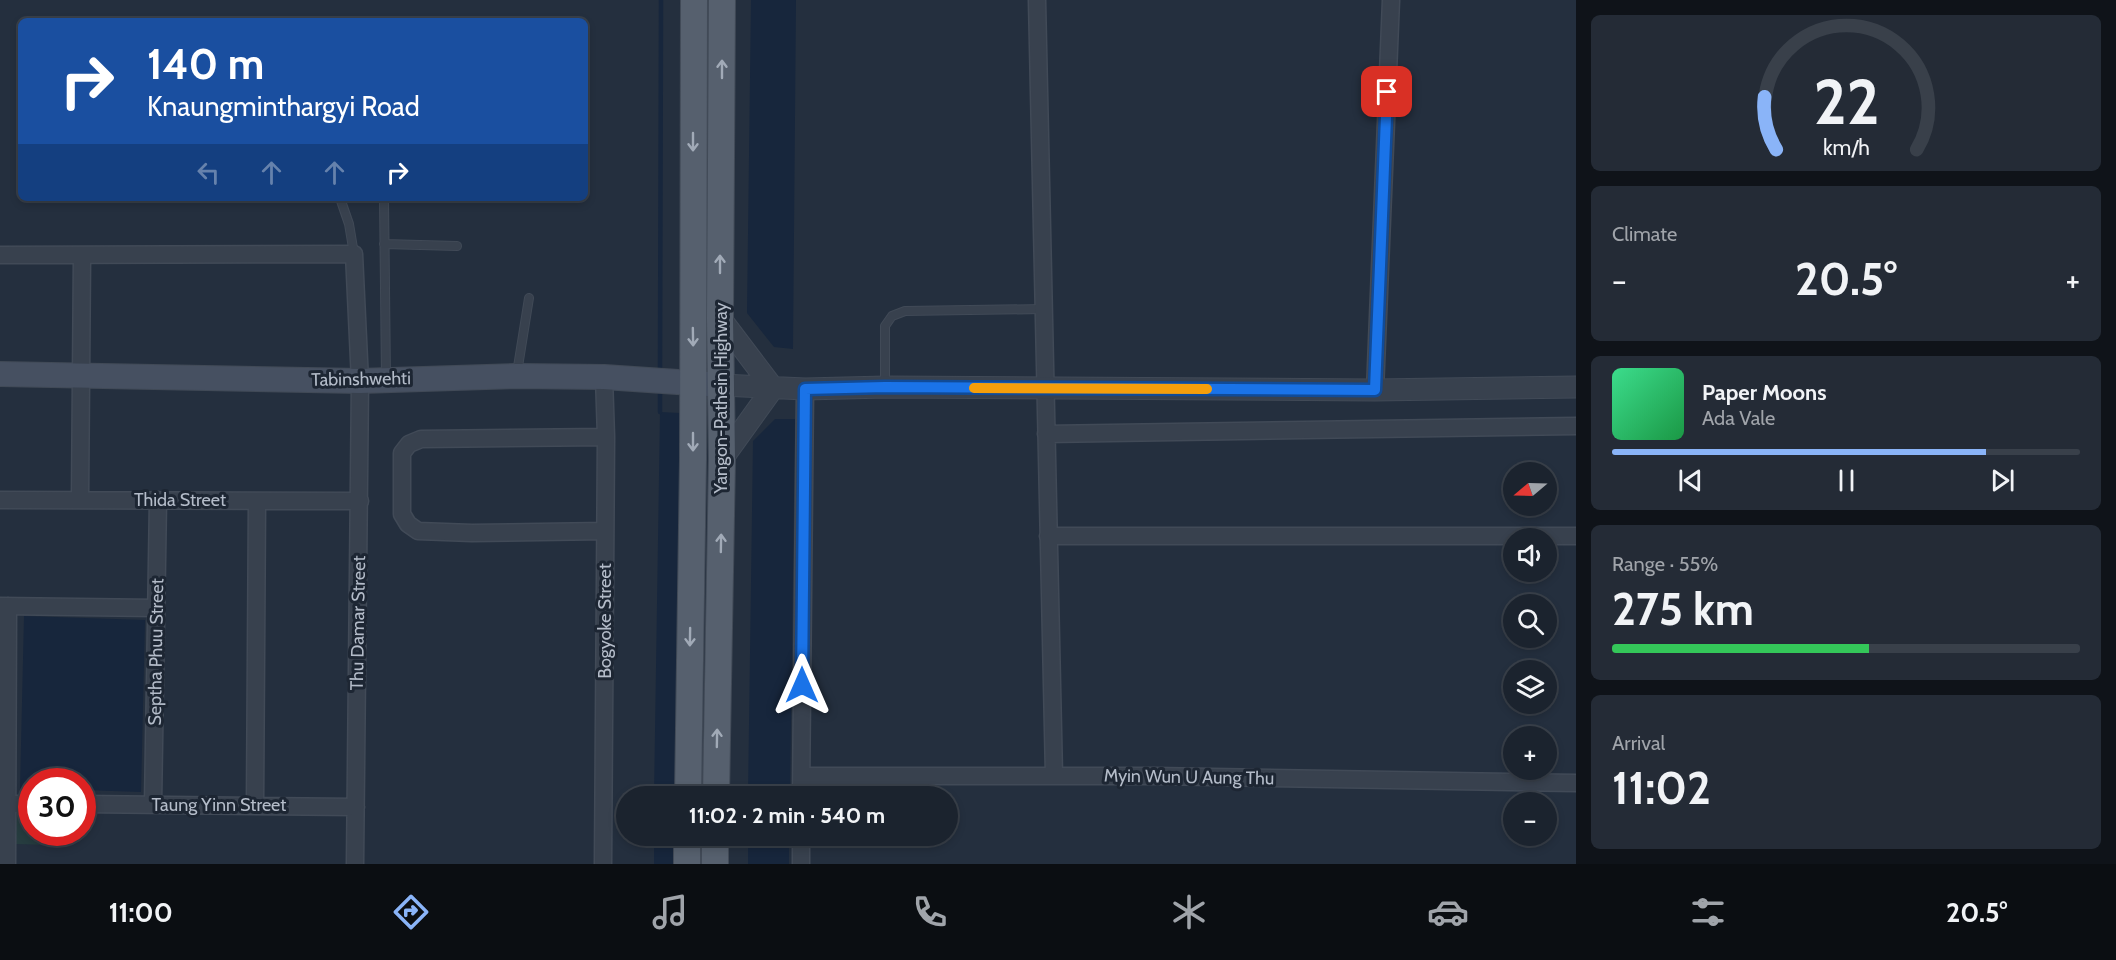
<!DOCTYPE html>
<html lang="en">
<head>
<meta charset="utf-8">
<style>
	:root { --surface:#1b232e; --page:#242b36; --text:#f1f3f6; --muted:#a0a4aa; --line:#39404a; --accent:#8ab4f8 }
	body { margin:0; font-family:Cabin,sans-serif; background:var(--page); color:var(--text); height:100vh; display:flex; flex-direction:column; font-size:22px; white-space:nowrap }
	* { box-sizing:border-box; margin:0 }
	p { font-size:20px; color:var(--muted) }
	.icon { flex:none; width:33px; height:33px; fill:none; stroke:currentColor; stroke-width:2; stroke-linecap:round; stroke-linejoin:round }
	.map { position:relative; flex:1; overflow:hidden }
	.drawer { display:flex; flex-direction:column; gap:15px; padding:15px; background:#0f1319; width:540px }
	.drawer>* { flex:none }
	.banner { position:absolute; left:18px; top:18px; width:570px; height:183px; border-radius:9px; box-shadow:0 3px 9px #0003,0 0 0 2px var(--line); background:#1a4fa0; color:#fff; overflow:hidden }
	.needle { width:39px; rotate:251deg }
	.fabs { position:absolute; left:1503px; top:462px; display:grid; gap:12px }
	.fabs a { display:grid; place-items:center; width:54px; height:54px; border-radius:50%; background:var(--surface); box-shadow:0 3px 9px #0003,0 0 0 2px var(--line); font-size:30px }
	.speed { position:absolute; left:18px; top:768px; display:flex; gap:12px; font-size:30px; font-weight:700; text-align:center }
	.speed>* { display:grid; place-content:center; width:78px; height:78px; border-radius:50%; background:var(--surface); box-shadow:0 3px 9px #0003,0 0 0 2px var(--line); line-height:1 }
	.speed .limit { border:9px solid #d22; background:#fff; color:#111 }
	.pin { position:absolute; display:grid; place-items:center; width:51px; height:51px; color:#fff; margin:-26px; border-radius:12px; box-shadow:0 3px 9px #0006 }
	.me { position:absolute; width:66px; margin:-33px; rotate:0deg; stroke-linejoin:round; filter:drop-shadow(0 0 4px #0008) }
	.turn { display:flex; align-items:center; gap:21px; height:126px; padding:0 30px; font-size:27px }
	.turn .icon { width:78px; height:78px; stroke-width:2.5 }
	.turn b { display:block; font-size:42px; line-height:51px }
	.lanes { display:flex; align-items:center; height:57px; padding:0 30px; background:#0003; justify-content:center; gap:30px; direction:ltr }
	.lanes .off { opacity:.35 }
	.big { font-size:45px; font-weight:700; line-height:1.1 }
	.drawer .tile { flex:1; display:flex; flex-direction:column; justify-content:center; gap:9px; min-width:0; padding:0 21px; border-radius:9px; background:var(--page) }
	.drawer .dial { align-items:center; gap:0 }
	.dial svg { height:156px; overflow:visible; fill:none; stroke:var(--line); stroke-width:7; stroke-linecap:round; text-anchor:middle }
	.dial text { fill:var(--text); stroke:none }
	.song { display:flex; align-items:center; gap:18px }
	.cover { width:72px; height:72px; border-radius:9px; background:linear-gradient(135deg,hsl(150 70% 55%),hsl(140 70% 35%)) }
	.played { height:6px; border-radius:3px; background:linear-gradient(90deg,var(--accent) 80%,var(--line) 80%) }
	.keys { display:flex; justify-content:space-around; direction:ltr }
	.heat { display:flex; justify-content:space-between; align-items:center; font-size:33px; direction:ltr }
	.charge { height:9px; border-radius:4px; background:linear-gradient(90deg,#34c759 55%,var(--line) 0) }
	.trip { position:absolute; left:616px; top:786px; width:342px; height:60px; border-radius:30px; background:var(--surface); box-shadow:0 3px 9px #0003,0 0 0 2px var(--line); font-weight:700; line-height:60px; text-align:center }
	.tab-bar { display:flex; height:96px; justify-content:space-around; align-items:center; background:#0b0e12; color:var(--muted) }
	.tab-bar .icon { width:42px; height:42px }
	.tab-bar .on { color:var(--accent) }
	.tab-bar b { font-size:27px; color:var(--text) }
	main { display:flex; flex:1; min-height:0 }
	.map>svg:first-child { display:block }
	.green { fill:#263c3f }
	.water { fill:#17263c }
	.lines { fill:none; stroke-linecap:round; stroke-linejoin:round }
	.stream { stroke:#17263c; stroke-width:4.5 }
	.service-casing { stroke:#414a57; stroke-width:10 }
	.minor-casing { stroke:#414a57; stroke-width:19 }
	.tertiary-casing { stroke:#414a57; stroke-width:23 }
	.secondary-casing { stroke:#414a57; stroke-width:26 }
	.primary-casing { stroke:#414a57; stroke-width:28 }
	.service { stroke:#38414e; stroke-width:8 }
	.minor { stroke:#38414e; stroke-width:16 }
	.tertiary { stroke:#38414e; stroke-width:21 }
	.secondary { stroke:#465061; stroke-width:24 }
	.primary { stroke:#56606e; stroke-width:26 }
	.oneway { stroke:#a1aab7 }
	.route-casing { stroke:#114b97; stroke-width:15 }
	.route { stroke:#1a73e8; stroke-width:10 }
	.slow { stroke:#f59e0b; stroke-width:10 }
	.labels { text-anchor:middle; stroke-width:6; stroke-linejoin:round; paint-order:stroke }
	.street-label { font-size:18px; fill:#b4bcc9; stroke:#1d2633 }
</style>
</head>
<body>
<main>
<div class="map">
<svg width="1576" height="864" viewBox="0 0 1576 864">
	<rect width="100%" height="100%" fill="#242f3e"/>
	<path class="green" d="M15,811L31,812L32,832L52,833V845L15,844Z"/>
	<path class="water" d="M751,0H796L793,349L774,347L747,313Z
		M660,412L680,413L675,796H654Z
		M775,419H795L790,796H748L753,441Z
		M24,616L145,620L141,792L83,790L82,782H32L31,789H20Z
		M654,836H674V864H654Z
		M748,836H789V864H748Z"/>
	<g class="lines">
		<path class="stream" d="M660,373L661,0
			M660,412V388"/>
		<g class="service-casing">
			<path id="service" d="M340,198L349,224L354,254
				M384,198L386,379
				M384,244L457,246
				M517,373L529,298
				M885,386V326L892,316L905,311L1043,309"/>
		</g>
		<g class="minor-casing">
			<path id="minor" d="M1037,0L1054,776
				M0,255L354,254L360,381L355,864
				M1375,390L1391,0
				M1046,434L1576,426
				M0,500L360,501
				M80,500L82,256
				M605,531L472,533L418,531L408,524L402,514V453L409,444L421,439L606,437
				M1048,536H1576
				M0,606L156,608
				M802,776H1154L1576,783
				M801,796L805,389
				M7,804H32
				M82,804L356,807
				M153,805L158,500
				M255,805L257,501
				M7,864L8,606
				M603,864L606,437L604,377
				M801,864V836"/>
		</g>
		<g class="tertiary-casing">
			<path id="tertiary" d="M720,318L773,388
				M722,385L805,389L885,387L1375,390L1576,387
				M722,459L773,388"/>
		</g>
		<g class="secondary-casing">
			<path id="secondary" d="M0,374L360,381L517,376L604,377L722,385"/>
		</g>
		<g class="primary-casing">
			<path id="primary" d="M688,796L693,459L694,0
				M716,796L722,459L720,318L722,0
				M687,864V836
				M715,864V836"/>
		</g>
		<use href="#service" class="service"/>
		<use href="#minor" class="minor"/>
		<use href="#tertiary" class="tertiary"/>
		<use href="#secondary" class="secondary"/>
		<use href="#primary" class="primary"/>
	</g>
	<defs><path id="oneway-shaft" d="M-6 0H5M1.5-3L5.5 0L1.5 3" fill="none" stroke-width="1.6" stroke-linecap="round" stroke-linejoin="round" transform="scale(1.5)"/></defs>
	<g class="oneway">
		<use href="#oneway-shaft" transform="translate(722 69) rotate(-90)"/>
		<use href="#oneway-shaft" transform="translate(693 142) rotate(90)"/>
		<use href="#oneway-shaft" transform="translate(720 264) rotate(-90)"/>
		<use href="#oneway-shaft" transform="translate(693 337) rotate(89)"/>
		<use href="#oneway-shaft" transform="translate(693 442) rotate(90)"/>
		<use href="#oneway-shaft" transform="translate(721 543) rotate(-89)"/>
		<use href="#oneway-shaft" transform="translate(690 637) rotate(91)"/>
		<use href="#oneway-shaft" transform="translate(717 738) rotate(-89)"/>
	</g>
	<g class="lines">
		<g class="route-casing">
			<path id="route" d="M802,685L805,389L885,387L1375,390L1387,92"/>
		</g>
		<use href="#route" class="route"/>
		<path class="slow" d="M974,388L1207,389"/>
	</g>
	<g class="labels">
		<g class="street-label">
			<text transform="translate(361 379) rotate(-1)" y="6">Tabinshwehti</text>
			<text transform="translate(721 398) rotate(-90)" y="6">Yangon-Pathein Highway</text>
			<text x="180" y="506">Thida Street</text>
			<text transform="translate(605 621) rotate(-90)" y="6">Bogyoke Street</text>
			<text transform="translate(358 623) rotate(-89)" y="6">Thu Damar Street</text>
			<text transform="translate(156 652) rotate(-89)" y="6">Septha Phuu Street</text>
			<text transform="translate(1189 777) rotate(1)" y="6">Myin Wun U Aung Thu</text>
			<text x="219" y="811">Taung Yinn Street</text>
		</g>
	</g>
</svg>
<div class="fabs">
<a><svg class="needle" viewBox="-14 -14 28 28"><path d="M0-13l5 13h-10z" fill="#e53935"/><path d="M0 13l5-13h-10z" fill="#a0a4aa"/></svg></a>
<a><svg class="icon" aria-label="sound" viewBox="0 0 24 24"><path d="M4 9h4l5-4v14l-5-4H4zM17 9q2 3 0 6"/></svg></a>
<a><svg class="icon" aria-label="search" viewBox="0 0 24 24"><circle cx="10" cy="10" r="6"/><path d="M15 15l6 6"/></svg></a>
<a><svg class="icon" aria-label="layers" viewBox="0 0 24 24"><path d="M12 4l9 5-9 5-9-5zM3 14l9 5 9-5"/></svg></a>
<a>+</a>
<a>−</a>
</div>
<div class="speed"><div class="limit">30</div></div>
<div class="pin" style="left:1387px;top:92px;background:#d93025"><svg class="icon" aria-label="arrive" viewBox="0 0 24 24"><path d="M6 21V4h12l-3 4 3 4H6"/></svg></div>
<svg class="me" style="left:802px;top:685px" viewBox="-20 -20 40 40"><path d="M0-17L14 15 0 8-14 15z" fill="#1a73e8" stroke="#fff" stroke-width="4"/></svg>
<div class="trip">11:02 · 2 min · 540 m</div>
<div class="banner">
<div class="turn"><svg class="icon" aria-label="right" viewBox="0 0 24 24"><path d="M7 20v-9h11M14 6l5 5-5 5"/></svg><div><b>140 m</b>Knaungminthargyi Road</div></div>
<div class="lanes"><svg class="icon off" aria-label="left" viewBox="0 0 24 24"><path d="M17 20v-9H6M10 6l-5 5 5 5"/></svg><svg class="icon off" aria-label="ahead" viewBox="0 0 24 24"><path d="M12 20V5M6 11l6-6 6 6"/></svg><svg class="icon off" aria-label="ahead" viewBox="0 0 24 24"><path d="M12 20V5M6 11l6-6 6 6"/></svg><svg class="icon" aria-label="right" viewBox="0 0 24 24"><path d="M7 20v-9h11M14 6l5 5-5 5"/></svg></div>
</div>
</div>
<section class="drawer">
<div class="tile dial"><svg viewBox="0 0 100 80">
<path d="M14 69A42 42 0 1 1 86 69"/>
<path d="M14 69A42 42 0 0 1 8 42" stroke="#8ab4f8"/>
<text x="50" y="56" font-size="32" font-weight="700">22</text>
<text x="50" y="72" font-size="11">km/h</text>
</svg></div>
<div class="tile"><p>Climate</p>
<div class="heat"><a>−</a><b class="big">20.5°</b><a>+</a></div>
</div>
<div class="tile">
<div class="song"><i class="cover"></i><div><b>Paper Moons</b><p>Ada Vale</p></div></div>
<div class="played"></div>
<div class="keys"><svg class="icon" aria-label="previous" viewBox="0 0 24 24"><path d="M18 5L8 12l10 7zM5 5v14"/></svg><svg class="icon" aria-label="pause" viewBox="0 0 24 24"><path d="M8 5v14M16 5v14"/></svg><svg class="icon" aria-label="next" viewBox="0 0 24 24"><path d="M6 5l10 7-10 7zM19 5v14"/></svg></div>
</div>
<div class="tile"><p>Range · 55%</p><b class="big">275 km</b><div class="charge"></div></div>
<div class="tile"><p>Arrival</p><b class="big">11:02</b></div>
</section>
</main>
<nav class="tab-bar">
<b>11:00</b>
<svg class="icon on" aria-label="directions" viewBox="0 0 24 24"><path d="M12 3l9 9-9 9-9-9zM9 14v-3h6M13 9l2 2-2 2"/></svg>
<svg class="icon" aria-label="music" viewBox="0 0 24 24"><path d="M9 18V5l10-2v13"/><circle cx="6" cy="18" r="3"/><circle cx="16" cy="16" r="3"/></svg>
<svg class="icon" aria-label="phone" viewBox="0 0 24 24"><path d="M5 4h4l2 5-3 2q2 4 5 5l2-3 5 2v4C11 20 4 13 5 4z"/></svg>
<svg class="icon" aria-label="climate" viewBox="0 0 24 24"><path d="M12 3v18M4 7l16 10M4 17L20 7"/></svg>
<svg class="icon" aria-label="car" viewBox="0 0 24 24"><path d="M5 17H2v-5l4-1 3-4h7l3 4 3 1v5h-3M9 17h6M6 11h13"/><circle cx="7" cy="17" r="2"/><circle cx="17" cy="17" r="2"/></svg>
<svg class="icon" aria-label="filters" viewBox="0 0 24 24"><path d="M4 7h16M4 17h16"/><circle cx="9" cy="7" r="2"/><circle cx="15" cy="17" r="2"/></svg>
<b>20.5°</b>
</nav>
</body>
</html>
